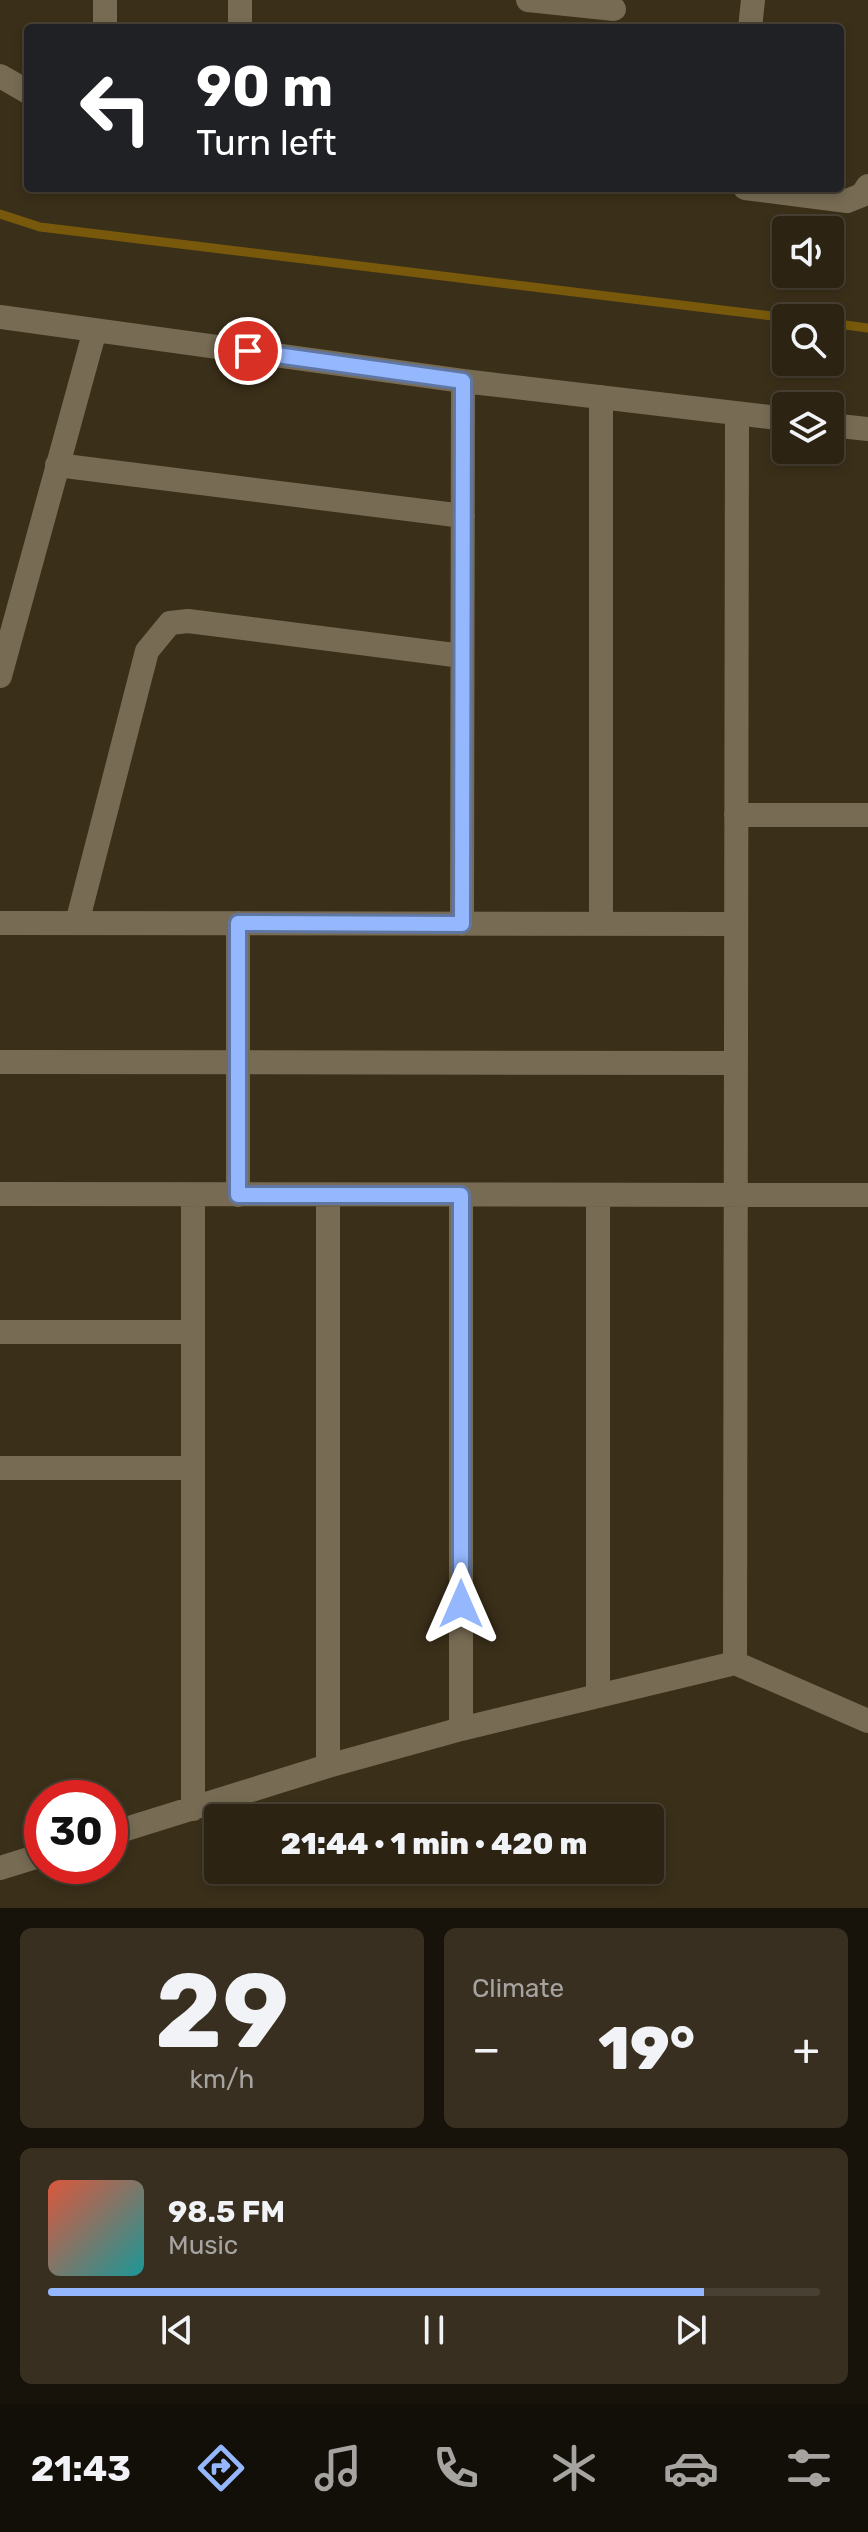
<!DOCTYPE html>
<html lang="en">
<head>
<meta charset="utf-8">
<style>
	:root { --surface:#2c2313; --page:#382f21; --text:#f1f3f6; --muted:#a6a4a0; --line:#484033; --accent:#94b7fd }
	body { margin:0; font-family:Rubik,sans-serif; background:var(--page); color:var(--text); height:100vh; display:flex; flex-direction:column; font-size:30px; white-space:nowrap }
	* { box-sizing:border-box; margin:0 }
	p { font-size:26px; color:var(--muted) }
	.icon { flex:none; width:44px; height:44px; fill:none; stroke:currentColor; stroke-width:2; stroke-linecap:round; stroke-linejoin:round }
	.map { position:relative; height:1908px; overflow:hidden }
	.side { display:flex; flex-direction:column; gap:20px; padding:20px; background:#18130a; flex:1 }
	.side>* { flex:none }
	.banner { position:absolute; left:24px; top:24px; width:820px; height:168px; border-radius:8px; box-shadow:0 4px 12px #0003,0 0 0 2px var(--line); background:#202124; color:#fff; overflow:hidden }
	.fabs { position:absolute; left:772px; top:216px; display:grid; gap:16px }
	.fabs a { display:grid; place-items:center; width:72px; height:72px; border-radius:8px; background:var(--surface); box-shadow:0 4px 12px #0003,0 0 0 2px var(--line); font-size:40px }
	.speed { position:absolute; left:24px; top:1780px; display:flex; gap:16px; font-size:40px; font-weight:700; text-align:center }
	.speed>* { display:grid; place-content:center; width:104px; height:104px; border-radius:50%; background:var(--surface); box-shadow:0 4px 12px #0003,0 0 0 2px var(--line); line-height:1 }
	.speed .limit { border:12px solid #d22; background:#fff; color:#111 }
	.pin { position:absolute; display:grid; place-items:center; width:68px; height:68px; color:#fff; margin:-34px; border:4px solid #fff; border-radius:50%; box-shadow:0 2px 8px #0007 }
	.me { position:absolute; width:88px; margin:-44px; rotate:0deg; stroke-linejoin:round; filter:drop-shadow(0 0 6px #0008) }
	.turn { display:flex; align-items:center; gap:28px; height:168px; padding:0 40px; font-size:36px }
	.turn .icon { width:104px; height:104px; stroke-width:2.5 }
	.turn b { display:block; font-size:56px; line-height:68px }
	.big { font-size:60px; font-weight:800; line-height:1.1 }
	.side .tile { flex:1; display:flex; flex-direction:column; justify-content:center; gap:12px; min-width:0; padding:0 28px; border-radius:12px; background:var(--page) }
	.side .dial { align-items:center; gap:0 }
	.dial b { font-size:104px; line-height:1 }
	.song { display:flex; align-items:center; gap:24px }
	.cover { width:96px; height:96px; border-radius:12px; background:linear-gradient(135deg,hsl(10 70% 55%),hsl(180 70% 35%)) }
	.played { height:8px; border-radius:4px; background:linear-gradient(90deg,var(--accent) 85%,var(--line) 85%) }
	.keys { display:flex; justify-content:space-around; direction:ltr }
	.heat { display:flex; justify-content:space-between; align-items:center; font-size:44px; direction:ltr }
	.side .tiles { flex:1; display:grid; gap:20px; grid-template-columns:1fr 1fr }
	.tile:last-child { grid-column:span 2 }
	.trip { position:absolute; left:204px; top:1804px; width:460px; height:80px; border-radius:8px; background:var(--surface); box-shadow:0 4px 12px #0003,0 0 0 2px var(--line); font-weight:800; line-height:80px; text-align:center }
	.dock { display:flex; height:128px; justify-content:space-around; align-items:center; background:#120e08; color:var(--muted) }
	.dock .icon { width:56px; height:56px }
	.dock .selected { color:var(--accent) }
	.dock b { font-size:36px; color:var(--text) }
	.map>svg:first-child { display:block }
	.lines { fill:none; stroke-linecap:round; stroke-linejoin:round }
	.stream { stroke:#78590b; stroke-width:9 }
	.minor { stroke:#776b53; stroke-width:24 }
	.route-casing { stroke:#6077a4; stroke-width:20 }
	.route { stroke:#94b7fd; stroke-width:14 }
</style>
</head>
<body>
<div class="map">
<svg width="868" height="1908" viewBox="0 0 868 1908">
	<rect width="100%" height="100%" fill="#3a2f19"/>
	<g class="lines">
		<path class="stream" d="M0,214L40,227L788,318
			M830,323L868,328"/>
		<path class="minor" d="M105,0V28
			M528,0L614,9
			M240,28V0
			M750,28L753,0
			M0,76L28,92
			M745,188L847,201L862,195L868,186
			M0,317L463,381L786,419
			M601,397V924
			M830,425L868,429
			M57,465L463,516
			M0,676L95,330
			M736,815H868
			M0,923L736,924
			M77,923L147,651L170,623L188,621L462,656
			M462,924L463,381
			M0,1062L736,1063
			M0,1194L868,1195
			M238,1195V923
			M328,1195V1766
			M461,1195V1729
			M0,1332H193
			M0,1468H193
			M735,1663L737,414
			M598,1695V1195
			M193,1809V1195
			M110,1834L328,1766L461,1729L735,1663L868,1721
			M0,1868L42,1855"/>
	</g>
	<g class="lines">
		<g class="route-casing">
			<path id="route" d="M248,351L463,381L462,924L238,923V1195H461V1604"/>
		</g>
		<use href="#route" class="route"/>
	</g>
</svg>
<div class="fabs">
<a><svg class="icon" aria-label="sound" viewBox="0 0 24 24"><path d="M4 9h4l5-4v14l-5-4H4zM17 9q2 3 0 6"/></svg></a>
<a><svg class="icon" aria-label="search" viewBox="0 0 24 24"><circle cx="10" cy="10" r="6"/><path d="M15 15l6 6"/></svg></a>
<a><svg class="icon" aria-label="layers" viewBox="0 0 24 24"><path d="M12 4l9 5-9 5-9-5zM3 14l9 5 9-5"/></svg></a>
</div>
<div class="speed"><div class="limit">30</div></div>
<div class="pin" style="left:248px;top:351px;background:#d93025"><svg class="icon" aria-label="arrive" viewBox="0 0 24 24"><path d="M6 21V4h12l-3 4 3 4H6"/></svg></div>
<svg class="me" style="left:461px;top:1604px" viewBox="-20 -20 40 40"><path d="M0-17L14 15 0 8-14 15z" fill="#94b7fd" stroke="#fff" stroke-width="4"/></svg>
<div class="trip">21:44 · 1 min · 420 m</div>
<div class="banner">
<div class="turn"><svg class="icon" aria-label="left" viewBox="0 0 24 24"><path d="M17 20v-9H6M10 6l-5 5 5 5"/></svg><div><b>90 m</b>Turn left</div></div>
</div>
</div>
<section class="side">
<div class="tiles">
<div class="tile dial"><b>29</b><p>km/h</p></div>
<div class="tile"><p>Climate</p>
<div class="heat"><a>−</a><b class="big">19°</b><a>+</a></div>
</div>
<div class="tile">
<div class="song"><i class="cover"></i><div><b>98.5 FM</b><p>Music</p></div></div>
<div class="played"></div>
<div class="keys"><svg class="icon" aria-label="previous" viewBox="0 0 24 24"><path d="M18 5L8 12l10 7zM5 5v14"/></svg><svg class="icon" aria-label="pause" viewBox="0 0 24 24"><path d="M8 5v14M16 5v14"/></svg><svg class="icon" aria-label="next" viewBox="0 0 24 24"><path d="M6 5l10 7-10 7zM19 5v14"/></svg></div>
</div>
</div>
</section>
<nav class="dock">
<b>21:43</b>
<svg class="icon selected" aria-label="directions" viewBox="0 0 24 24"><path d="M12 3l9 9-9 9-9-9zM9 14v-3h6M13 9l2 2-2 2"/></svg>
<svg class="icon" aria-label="music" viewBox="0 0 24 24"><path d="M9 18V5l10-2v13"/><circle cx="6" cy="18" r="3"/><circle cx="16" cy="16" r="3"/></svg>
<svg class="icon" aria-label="phone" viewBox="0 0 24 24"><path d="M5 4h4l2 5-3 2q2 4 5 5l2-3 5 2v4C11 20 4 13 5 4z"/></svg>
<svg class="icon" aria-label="climate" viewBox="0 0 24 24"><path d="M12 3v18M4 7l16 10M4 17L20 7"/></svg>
<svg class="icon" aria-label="car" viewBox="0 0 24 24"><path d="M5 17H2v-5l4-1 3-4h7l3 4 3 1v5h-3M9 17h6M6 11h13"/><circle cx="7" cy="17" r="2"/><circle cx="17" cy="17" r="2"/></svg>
<svg class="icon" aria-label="filters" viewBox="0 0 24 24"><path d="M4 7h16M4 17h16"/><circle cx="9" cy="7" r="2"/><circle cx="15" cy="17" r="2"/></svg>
</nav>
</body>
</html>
